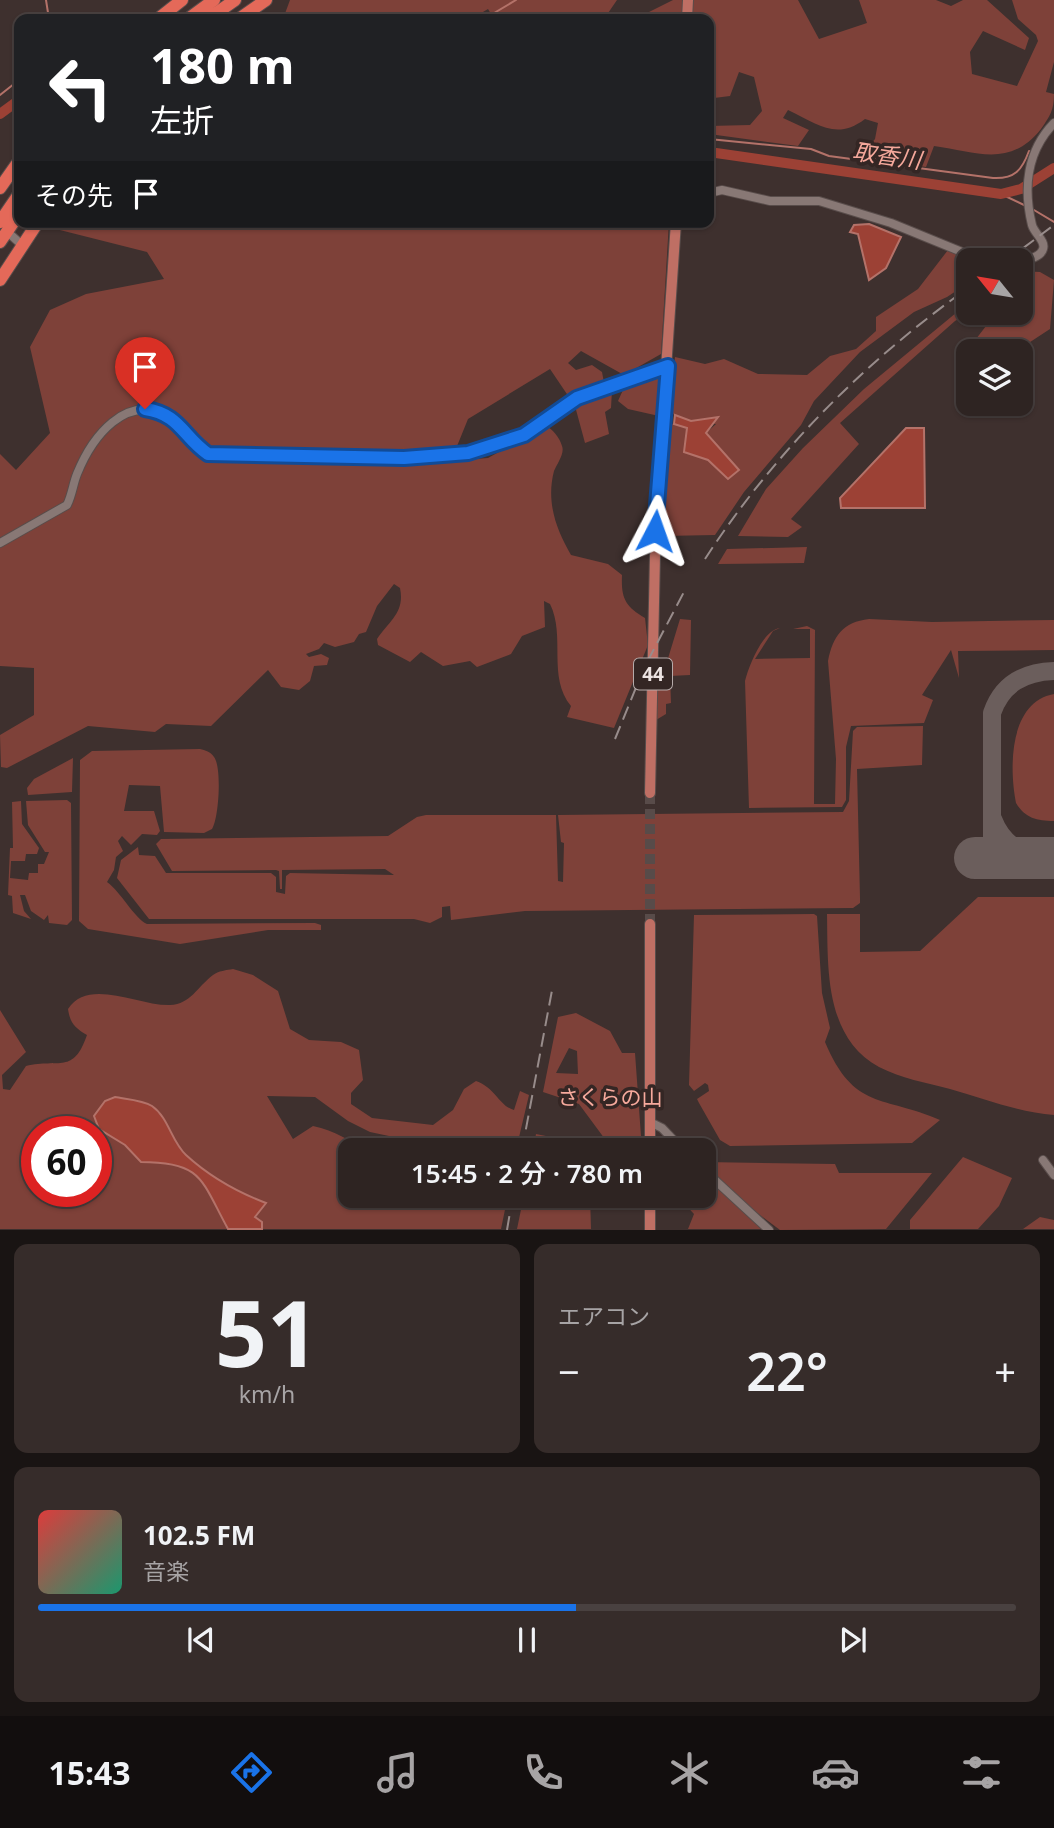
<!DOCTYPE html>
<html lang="ja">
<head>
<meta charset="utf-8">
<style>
	:root { --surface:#2e2422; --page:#362c2a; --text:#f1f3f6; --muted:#a7a4a5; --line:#494140; --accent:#1a73e8 }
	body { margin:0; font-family:"Noto Sans","Noto Sans JP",sans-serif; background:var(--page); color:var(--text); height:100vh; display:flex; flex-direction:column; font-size:26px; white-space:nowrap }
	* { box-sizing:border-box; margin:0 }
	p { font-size:23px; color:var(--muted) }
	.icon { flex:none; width:38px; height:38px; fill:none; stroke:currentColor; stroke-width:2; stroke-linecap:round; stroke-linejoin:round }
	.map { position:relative; height:1230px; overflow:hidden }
	.drawer { display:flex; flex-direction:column; gap:14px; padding:14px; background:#191413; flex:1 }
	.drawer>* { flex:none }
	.top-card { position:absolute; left:14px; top:14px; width:700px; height:214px; border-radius:14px; box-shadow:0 2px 5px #0004,0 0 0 2px var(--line); background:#202124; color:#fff; overflow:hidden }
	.needle { width:46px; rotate:300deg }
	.buttons { position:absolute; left:956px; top:248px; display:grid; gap:14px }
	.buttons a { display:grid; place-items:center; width:77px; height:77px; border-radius:14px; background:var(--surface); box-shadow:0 2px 5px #0004,0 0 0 2px var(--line); font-size:35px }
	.speed { position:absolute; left:21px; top:1116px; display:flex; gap:14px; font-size:35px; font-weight:700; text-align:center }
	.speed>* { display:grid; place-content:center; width:91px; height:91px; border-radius:50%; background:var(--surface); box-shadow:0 2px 5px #0004,0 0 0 2px var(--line); line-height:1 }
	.speed .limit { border:10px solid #d22; background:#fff; color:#111 }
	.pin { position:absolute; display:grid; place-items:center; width:60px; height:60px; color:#fff; margin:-72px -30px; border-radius:50% 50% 50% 0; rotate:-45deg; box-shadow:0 0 7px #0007 }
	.pin .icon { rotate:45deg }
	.me { position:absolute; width:77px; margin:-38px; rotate:4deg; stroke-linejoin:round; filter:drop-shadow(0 0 5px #0008) }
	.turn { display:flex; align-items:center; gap:24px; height:147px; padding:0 21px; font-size:32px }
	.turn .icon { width:91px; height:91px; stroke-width:2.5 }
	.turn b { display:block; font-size:49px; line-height:60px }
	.then { display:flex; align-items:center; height:66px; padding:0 21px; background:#0003; gap:14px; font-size:26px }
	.big { font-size:52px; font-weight:600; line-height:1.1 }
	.drawer .tile { flex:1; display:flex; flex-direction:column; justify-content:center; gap:10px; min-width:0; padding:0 24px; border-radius:14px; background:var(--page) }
	.drawer .dial { align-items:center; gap:0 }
	.dial b { font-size:91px; line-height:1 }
	.song { display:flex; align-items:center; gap:21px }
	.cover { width:84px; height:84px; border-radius:10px; background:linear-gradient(135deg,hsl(0 70% 55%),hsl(160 70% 35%)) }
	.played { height:7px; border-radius:4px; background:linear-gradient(90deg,var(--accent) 55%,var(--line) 55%) }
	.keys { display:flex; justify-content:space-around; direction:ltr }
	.heat { display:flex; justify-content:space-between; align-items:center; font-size:38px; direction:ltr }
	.drawer .tiles { flex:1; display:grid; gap:14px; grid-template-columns:1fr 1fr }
	.tile:last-child { grid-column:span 2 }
	.trip { position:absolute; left:338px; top:1138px; width:378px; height:70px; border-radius:14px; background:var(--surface); box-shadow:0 2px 5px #0004,0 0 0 2px var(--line); font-weight:600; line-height:70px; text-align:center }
	.dock { display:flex; height:112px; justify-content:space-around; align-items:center; background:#120e0e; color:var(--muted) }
	.dock .icon { width:49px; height:49px }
	.dock .on { color:var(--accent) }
	.dock b { font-size:32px; color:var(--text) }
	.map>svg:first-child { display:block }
	.green { fill:#7e4139; fill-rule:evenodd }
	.water { fill:#9c4135; stroke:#b47269; stroke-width:2 }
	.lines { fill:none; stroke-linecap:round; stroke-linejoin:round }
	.stream { stroke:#b47269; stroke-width:2 }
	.river { stroke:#9c4135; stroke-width:10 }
	.taxiway { stroke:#6b5e5c; stroke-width:18 }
	.runway { stroke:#6b5e5c; stroke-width:42 }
	.major-tunnel { stroke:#584b49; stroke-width:10; stroke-dasharray:10 5; stroke-linecap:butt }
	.minor-casing { stroke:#594d4b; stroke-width:10 }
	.major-casing { stroke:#594d4b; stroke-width:12 }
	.highway-casing { stroke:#594d4b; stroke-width:14 }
	.minor { stroke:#887875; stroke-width:8 }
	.major { stroke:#bf6f64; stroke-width:10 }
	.highway { stroke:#e46959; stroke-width:12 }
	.rail { stroke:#988c8b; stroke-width:2; stroke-dasharray:14 7; stroke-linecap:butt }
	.route-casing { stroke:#114b97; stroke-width:18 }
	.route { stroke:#1a73e8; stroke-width:12 }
	.labels { text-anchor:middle; stroke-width:7; stroke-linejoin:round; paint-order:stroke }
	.shield { fill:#342624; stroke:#b5aaa9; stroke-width:2 }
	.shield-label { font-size:19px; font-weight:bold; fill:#ece3e2 }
	.park-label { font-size:21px; fill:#f7aa9d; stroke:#342624 }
	.water-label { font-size:23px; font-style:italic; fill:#f5a89b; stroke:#342624 }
</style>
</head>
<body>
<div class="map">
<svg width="1054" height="1230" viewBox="0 0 1054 1230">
	<rect width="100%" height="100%" fill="#3e302e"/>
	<path class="green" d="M290,0H617L604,19H494L488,9L471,19H283Z
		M673,0H683L682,19H655L647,13Z
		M692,0H798L819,39L867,23L859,0H936L951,6L963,0H987L1029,38L1025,50L983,31L970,52L972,74L1017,86L1038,41L1036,35L1018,19L1012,0H1054V62L1046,92L1054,94C1054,110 1050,116 1041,129C1010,168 977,152 934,146L926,167L861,157L875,139L878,123L865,119C836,141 818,124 788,110L783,118L809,130L798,146L709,134V126L750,125L762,111L754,77L739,72L730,96L714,98L709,94V19H692Z
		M47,222H669L661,354L624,375L581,351L568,363L576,370L592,365L602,372L605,388L612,390L611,408L605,412L609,434L585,443L575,406L550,369L468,419L451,461L488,458L545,426C552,428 560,438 562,446C565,453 557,464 554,471C546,502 556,529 571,555L608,564L622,575C621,598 625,606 645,618L648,645L614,728L567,717L571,706C547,677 566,636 550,604L544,601L545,627L522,636L511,654L477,667L470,661L443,666L421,652L410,662L378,645L377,639C390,620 405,612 400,588L394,584L377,606L366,632L359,634L354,642L335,647L324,643L319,649L306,654L309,657L321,654L329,658L327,665L314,666L310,681L299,690L281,687L268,670L211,726L166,724L155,732L88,726L7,768L1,767L0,735L34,715V668L0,666V454L16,470L50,433L30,347L50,310L86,294L164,279L147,252L44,226Z
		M948,250L974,261H968V283L947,297L914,312L860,352L814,401L801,425L744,492L715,535L663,536L670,423L687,428L684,452L708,460L728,478L706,433L716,424L691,421L670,413L675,357L705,364L724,359L758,374L807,375L830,356L856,349L876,331V317L918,289Z
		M1020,271L1040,272L1054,280L1050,329L1015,352H968V356L966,352L996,313H1020Z
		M968,303L969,313L955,321L840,423L859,444L791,519L802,527L788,537L738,536L766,489L803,448L864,389Z
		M661,370L659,416L628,409L618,401L627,381Z
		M807,547L804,563L718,564L727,549Z
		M680,619L691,620L690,675L670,676L671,703L666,704V714L656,720L658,664L666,665Z
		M869,619L932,622L1054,620V650L958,651L959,678L951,650L922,695L933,700L924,723L851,726L846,747V800L842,807L749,808L745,681C749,665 763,630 780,628L773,631L755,659L810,658V629H793L807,626L815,630L814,804H835L836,759L828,661C833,636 843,622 869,619Z
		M1054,694V821C1037,821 1025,818 1016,803C1009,768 1009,702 1054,694Z
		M923,726L922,765L857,769L860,898V903L853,908L525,911L451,920L450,906L442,907V917L430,923L414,919H149L117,878L121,860L138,847L139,855L155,856L166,873H271L276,877V892L285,894L286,876L290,873L394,875L385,869L282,870V889H280L279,871L276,870L172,871L156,844L161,839L388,836L417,817L426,815H556L558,881L563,882L564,843L561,842L558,815L843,812L849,801L853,731L857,727Z
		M200,749C205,750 211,752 214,757C222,767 219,818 212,829L204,833L164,832L160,786L129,785L124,811H154L160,831L157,835L142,834L131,845L122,836L118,841L123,851L116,857L114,870L107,882C121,892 134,918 147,924L315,923L321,925V930H268L180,944L88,929L79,921L80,760L92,751Z
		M73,758L72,792L28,795L27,788L34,779Z
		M67,800L71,803L72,920L67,925L49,923L48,915L44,920L31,911L25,895H20L24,911L31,919L13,913L12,896L8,895L10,848H13L12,802L21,801L22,824L39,848L37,854H26L25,861H11L10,878L28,880L29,873H38V864H44L49,852H45L28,825L26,801Z
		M978,897H1054V1115C1019,1112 984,1099 950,1089C927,1083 900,1078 879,1067C824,1037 828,967 827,914H860V952L920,951Z
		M814,914L817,916L822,993L830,1028L825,1042C854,1111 883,1095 940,1120L912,1143L730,1146L720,1140L699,1103L697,1099L709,1091L708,1085L705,1083L694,1091L689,1085L694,915Z
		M233,969L253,975L278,991L290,1029L309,1040L341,1042L359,1050L363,1080L351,1093V1104L372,1118L433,1125L453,1110L464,1089L476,1081C496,1088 499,1106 514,1110L520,1091L529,1095L516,1150H485L475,1144L458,1142L441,1147L370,1132L348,1121L315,1097L267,1096L293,1139L313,1126C335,1130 351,1143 372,1150H350V1195H508L501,1229H0V1010L26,1052L2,1075L3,1089L10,1090L26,1066C60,1058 73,1075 87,1035C75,1028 70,1023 68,1009C88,977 139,1006 170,1005C191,1004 197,987 213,975C218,971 227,970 233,969ZM37,1132H96V1192H37Z
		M576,1013L610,1031L622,1053H635L642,1150H613L579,1104L543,1092L558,1017ZM569,1048L577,1051L578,1074L556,1073Z
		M536,1134L561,1139L569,1150H533Z
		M963,1157L1012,1178L999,1206L978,1229H910V1220Z
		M704,1162L835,1164L839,1173H932L886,1229L780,1230L741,1201Z
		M704,1175L763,1229H688L694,1214L681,1200L685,1195H704Z
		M524,1195H590L591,1229H517Z
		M1040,1217L1054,1220V1229H1023Z"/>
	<path class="water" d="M869,224L901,237L886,268L869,280L858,234L850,232L854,225Z
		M675,415L691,421L718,417L706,433L739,470L728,479L708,460L684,452L687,428L674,424Z
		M906,428H924L925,508H841L840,498Z
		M115,1097C125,1099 143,1100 152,1106C169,1118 171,1141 186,1155C210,1177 237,1192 266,1203L255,1217L262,1222V1229H228C201,1180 203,1162 141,1162L125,1145L99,1129L94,1116L105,1101Z"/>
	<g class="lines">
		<path class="stream" d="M46,0L49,19
			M113,19L123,17
			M484,19L516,0
			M0,95L19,80
			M709,139L811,149L829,156L993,178C1015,179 1022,170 1029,151
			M1001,194L1026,206
			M1034,210L1054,222"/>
		<path class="river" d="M0,114L19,100
			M709,152L1001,194L1021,189L1054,168"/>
		<path class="taxiway" d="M993,819C1001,840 1017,853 1039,858
			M992,858V713C1002,684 1024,672 1054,671"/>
		<path class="runway" d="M975,858H1054"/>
		<path class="major-tunnel" d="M655,555V531
			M650,924V793"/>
		<g class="minor-casing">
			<path id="minor" d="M709,193L722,190L770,201H819L891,223L984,261
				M12,236L22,245
				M1020,262C1027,260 1041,257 1043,249C1046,241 1034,233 1032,225C1023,188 1027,151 1054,123
				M0,543L67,505C72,495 73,484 77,474C92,437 126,392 169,417C186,426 193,444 208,454L424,458L468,453L524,435L577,398L668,366
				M650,1122L662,1128L683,1150
				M1043,1160L1054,1175
				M704,1170L769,1230"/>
		</g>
		<g class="major-casing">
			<path id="major" d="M687,19L688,0
				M655,531L676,222
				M650,793L655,555
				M650,924V1150
				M650,1195V1230"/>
		</g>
		<g class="highway-casing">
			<path id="highway" d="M158,19L182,0
				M188,19L214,0
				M208,19L235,0
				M239,19L266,0
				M0,188L19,161
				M0,222L19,194
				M0,242L19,214
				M0,280L38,222"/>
		</g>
		<use href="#minor" class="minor"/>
		<use href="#major" class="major"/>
		<use href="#highway" class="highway"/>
		<path class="rail" d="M1006,261L1054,225
			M705,559C774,453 864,362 968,288
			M615,739L644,668L685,590
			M522,1150L553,985
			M507,1230L513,1195"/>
	</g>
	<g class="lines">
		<g class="route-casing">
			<path id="route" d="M145,409C180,414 183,437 208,454L404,458L468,453L524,435L577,398L668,366L655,531"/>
		</g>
		<use href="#route" class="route"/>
	</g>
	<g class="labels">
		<rect class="shield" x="634" y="658.5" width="38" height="31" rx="5"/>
		<g class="shield-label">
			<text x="653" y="681">44</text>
		</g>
		<g class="park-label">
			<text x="610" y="1105">さくらの山</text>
		</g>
		<g class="water-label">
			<text transform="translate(887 156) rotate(8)" y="8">取香川</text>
		</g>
	</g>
</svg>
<div class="buttons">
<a><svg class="needle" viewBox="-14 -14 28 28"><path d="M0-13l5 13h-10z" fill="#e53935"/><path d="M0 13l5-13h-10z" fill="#a7a4a5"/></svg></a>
<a><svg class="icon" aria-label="layers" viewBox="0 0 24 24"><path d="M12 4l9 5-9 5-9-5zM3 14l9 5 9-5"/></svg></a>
</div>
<div class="speed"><div class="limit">60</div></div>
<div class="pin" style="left:145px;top:409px;background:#d93025"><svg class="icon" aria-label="arrive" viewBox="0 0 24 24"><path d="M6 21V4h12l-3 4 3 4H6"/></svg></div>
<svg class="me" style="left:655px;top:531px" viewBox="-20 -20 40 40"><path d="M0-17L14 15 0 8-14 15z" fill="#1a73e8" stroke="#fff" stroke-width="4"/></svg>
<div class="trip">15:45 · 2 分 · 780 m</div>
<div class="top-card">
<div class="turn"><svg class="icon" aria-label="left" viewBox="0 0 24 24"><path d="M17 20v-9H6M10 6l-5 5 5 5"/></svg><div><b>180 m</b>左折</div></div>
<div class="then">その先<svg class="icon" aria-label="arrive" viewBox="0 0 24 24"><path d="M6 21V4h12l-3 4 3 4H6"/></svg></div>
</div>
</div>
<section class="drawer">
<div class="tiles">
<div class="tile dial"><b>51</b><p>km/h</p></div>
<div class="tile"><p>エアコン</p>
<div class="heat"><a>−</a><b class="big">22°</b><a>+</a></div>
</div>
<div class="tile">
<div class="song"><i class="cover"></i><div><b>102.5 FM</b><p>音楽</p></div></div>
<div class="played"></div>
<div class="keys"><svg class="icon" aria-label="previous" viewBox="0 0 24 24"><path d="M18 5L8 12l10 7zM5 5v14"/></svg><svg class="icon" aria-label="pause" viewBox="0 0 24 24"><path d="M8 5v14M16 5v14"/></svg><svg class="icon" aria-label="next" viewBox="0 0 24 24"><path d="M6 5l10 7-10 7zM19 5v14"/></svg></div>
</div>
</div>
</section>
<nav class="dock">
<b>15:43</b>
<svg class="icon on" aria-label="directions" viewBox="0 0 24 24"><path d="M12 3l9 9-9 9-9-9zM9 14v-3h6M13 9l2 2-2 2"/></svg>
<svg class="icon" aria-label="music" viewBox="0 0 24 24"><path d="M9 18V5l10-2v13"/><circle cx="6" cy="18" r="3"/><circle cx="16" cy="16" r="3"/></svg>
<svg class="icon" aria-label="phone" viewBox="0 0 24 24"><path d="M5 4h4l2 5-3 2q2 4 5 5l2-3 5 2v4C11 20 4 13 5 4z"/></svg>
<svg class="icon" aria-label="climate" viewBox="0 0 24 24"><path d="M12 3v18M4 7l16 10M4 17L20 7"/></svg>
<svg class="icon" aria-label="car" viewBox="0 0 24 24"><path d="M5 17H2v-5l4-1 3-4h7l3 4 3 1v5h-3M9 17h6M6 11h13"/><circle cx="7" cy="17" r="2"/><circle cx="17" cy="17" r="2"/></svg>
<svg class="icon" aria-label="filters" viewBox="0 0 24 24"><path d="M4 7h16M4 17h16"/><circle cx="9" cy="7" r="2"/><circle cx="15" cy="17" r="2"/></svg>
</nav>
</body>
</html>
